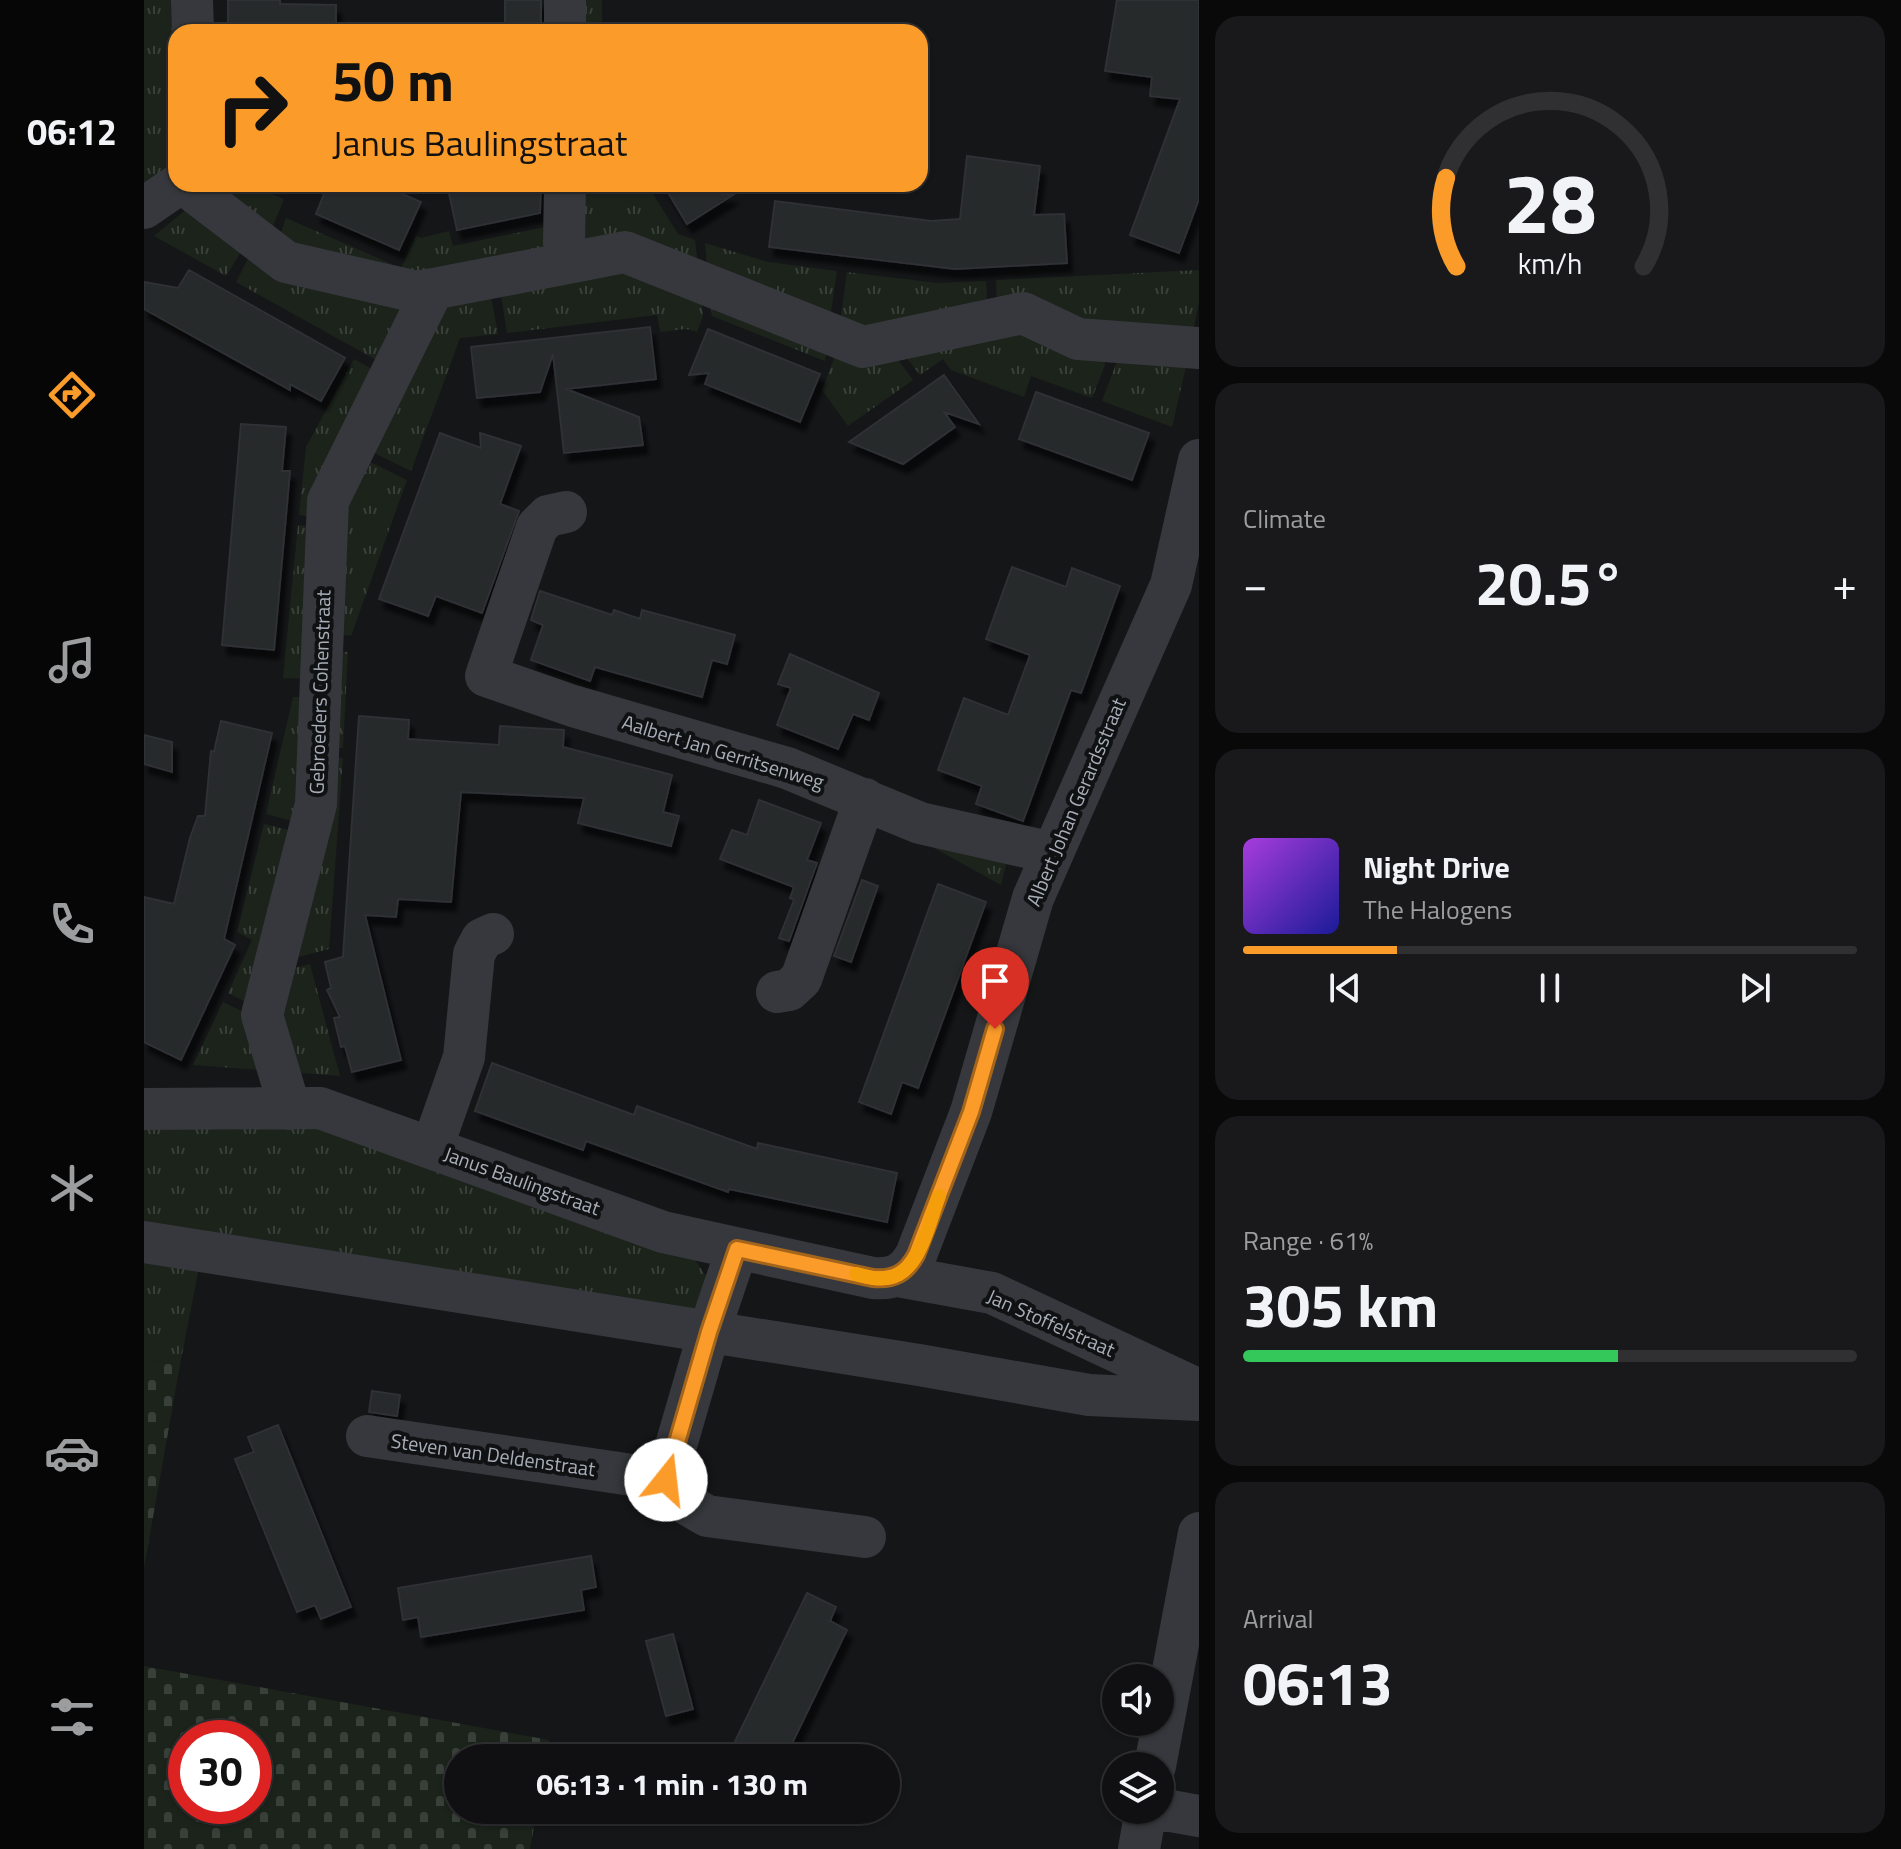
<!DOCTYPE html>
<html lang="en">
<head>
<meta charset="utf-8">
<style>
	:root { --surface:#101012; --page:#19191b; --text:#f1f3f6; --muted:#9c9d9f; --line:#303032; --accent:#fb9c2a }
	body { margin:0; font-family:"Titillium Web",sans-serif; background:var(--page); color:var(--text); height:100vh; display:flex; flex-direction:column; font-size:30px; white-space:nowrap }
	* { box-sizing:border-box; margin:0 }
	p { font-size:26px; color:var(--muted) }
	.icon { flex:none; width:44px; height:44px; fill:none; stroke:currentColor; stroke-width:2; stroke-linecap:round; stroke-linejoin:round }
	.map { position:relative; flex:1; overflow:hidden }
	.details { display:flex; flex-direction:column; gap:16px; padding:16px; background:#09090a; width:702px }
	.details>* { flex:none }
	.guide { position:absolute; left:24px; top:24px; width:760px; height:168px; border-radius:24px; box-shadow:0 2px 6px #0004,0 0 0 2px var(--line); background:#fb9c2a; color:#111; overflow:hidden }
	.tools { position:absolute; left:958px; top:1664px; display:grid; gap:16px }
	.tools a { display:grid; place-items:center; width:72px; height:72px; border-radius:50%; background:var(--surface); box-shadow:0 2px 6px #0004,0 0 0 2px var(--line); font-size:40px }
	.speed { position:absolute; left:24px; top:1720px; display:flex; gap:16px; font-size:40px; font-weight:700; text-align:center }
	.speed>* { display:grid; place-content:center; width:104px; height:104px; border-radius:50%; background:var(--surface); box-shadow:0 2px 6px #0004,0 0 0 2px var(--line); line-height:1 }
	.speed .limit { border:12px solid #d22; background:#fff; color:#111 }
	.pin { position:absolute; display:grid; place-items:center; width:68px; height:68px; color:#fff; margin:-82px -34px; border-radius:50% 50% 50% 0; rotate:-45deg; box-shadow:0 0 8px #0007 }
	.pin .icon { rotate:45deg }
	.me { position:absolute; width:88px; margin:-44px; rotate:16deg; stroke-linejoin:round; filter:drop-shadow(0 0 6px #0008) }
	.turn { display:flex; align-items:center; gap:28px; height:168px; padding:0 32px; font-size:36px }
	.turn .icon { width:104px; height:104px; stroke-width:2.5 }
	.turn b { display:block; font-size:56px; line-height:68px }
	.big { font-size:60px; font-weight:700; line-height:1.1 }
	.details .tile { flex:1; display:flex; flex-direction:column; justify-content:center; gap:12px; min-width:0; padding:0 28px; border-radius:24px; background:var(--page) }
	.details .dial { align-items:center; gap:0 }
	.dial svg { height:208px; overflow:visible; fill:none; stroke:var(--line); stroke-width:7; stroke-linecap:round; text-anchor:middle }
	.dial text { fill:var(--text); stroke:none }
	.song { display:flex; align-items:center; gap:24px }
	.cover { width:96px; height:96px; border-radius:12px; background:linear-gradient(135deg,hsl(280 70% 55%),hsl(240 70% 35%)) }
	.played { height:8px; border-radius:4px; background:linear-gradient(90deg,var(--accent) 25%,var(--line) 25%) }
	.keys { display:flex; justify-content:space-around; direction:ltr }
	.heat { display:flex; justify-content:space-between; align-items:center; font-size:44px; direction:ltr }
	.charge { height:12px; border-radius:6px; background:linear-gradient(90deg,#34c759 61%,var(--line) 0) }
	.trip { position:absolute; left:300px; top:1744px; width:456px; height:80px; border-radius:40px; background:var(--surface); box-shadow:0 2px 6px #0004,0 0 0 2px var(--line); font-weight:700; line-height:80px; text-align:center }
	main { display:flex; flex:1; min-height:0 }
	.tabs { display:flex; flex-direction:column; width:144px; justify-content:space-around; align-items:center; background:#060607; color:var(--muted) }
	.tabs .icon { width:56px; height:56px }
	.tabs .selected { color:var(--accent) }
	.tabs b { font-size:36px; color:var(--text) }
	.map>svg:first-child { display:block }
	.grass { fill:url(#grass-tufts) }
	.cemetery { fill:url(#cemetery-stones); fill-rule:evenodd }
	.building { fill:#28292c; stroke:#2f3034; stroke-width:2; filter:url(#shadow) }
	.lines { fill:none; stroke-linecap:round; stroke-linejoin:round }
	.minor { stroke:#36383d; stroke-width:42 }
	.route-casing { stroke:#a3651b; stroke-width:20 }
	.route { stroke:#fb9c2a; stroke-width:14 }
	.slow { stroke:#f59e0b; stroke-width:14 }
	.labels { text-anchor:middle; stroke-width:8; stroke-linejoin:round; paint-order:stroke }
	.street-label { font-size:20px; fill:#a7aeb8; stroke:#101113 }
</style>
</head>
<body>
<main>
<nav class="tabs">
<b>06:12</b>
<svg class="icon selected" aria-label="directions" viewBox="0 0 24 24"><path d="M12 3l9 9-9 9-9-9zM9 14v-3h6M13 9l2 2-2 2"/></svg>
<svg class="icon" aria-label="music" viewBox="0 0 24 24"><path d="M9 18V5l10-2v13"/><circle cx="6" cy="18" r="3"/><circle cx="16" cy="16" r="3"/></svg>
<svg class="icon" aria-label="phone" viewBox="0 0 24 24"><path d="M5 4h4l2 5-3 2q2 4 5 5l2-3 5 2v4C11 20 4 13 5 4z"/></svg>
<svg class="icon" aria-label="climate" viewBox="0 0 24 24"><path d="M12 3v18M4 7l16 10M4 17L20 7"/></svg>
<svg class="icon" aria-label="car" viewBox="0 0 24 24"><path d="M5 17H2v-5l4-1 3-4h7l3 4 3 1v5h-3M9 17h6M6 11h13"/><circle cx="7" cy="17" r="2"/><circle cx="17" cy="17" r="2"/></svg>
<svg class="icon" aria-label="filters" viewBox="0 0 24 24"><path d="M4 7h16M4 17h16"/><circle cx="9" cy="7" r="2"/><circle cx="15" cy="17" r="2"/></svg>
</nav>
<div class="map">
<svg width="1055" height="1849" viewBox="0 0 1055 1849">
	<defs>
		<pattern id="grass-tufts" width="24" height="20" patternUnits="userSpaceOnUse" patternTransform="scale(2)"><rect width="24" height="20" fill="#1b231b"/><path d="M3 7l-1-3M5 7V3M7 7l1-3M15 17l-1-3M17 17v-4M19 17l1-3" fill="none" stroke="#39403a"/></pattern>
		<pattern id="cemetery-stones" width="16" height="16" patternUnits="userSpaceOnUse" patternTransform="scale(2)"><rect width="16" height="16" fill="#1b231b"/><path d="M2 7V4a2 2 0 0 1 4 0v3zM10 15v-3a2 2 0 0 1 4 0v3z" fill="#39403a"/></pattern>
		<filter id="shadow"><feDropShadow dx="5" dy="9" stdDeviation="2" flood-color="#0009"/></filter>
	</defs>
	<rect width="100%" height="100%" fill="#151618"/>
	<path class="grass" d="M0,0H33L32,166L0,193Z
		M426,0H458V32H426Z
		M75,184H104L140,199L124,238L76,204Z
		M439,184H503L534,234L551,240L555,274L439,252Z
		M50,203L103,242L82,276L10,236Z
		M142,218L248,264L242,277L132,246Z
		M416,224L402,259L252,280L272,236L277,238L305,231L309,246Z
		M561,243L624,262L693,271L685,326L564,278Z
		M110,247L275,300L243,366L92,282Z
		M480,259L557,290L559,316L553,332L542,329L516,332L513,315L363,333L355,283Z
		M1055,270V303L1047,340L853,312L852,280Z
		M703,272L793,283L842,281L844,313L695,330Z
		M345,286L354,334L316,338L267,471L218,447L286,308Z
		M566,294L685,341L681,361L568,316Z
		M878,321L957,347L961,365L948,398L887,376L880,397L807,370L799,359L776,375L761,356Z
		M695,345L746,349L769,380L704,426L678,390Z
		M978,348L1045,354L1028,427L958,401Z
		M210,359L239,375L175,518L155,515L162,447Z
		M214,456L263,480L207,636L186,633L190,503Z
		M154,525L174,528L169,679L139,678Z
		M185,651L204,652L199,748H182Z
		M149,697H169L159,824L122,814Z
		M181,757L199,758L185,949L139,961Z
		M120,824L157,833L112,1007L84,993L108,940L93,932Z
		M787,840L864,857L857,885L790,848Z
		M166,964L196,1076L144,1072L136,972Z
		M79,1002L112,1018L128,1071L49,1065Z
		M0,1126H172L547,1254L564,1279L551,1309L0,1221Z
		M0,1253L56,1262L36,1365L0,1359Z"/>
	<path class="cemetery" d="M0,1359L36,1365L0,1568Z
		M0,1666L405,1740L402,1758H314V1810H393L386,1849H0ZM42,1738H110V1806H42Z"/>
	<path class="building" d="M84,0H136V4L192,5V32H84Z
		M361,0H397V32H361Z
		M973,0H1055V199L1035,253L986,235L1036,99L1006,96L1008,77L961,71Z
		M823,156L896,166L890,215L920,214L923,263L811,269L625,247L631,201L787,221L816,219Z
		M184,184H235L277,202L255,250L172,214Z
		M303,184H397L396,213L313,230Z
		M520,186L589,195L543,224Z
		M45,270L201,358L177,401L146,384V390L0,309V282L34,288Z
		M506,327L512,379L422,389L495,417L499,445L420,453L409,354L396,392L333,398L327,347Z
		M564,329L676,374L656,422L561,384L565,373L545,375Z
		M800,375L835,424L800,412L811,427L759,464L705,442Z
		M892,392L1005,433L988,480L875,439Z
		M97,424L142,427L138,471H146L130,650L78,645Z
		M296,433L337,448L336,433L377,446L356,504L375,511L338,613L292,596L284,616L235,599Z
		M868,567L922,587L928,568L976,586L937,693L927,690L879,821L832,804L838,786L794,770L820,698L864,715L886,655L842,639Z
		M396,591L468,615L470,610L496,619L498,610L591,635L583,664L568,660L558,697L451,667L446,681L387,660L399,625L387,620Z
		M646,654L735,693L725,720L709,714L694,749L633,725L647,688L634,684Z
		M215,716L265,720L264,739L355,745L356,726L420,730L419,747L528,775L519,812L535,816L527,846L434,823L440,798L317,792L307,902L254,899L252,917L221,915L257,1060L208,1072L201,1046L197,1047L190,1018L196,1017L183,990L187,988L181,962L199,957Z
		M77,721L128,733L80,939L91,945L37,1060L0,1042V897L30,904L46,838L54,816H61L67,751L70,752Z
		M0,735L28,742V772L0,764Z
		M615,800L677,823L663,860L673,863L645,941L635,938L650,900L646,898L650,887L576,859L588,830L603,835Z
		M718,880L734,886L707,962L690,956Z
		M794,884L842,902L774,1088L758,1082L747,1114L715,1102Z
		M348,1063L490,1115L493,1106L613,1149L614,1143L753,1173L743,1222L585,1189L584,1192L442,1141L439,1150L331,1111Z
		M228,1391L256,1395L253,1416L225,1412Z
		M134,1425L207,1607L177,1619L171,1605L153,1612L91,1459L110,1452L104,1437Z
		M447,1556L452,1587L437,1590L440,1610L277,1637L274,1617L259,1620L254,1588Z
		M663,1593L692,1607L686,1621L703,1630L641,1758H583Z
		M529,1634L549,1709L522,1716L502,1641Z"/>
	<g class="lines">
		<path class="minor" d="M48,0L49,32
			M421,32V0
			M40,184L142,262L273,292L289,289
			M421,184L420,242L423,263
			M0,208L35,184
			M422,512L404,516L393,527L342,676L429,706L643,768L776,823L909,853
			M633,992L645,990L657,979L721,799
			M0,1109L176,1108L519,1232L729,1278C750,1280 762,1273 772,1255L827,1112L889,898L1027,585L1055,460
			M146,1109L118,1015L172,804L184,501L289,289L481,252L719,347L879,313L934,339L1055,348
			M288,1148L320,1057L330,954L338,939L349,934
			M0,1242L775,1365L945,1395L1055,1400
			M593,1249L565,1332L522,1480L541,1503L563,1516L721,1537
			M754,1276L848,1293L1055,1390
			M223,1436L522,1480
			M1011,1766L1055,1533
			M1016,1809L1055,1816
			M995,1849L1002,1810"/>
	</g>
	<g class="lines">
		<g class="route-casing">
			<path id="route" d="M522,1480L565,1332L593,1249L729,1278C750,1280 762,1273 772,1255L827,1112L851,1029"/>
		</g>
		<use href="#route" class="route"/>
		<path class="slow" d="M712,1274C722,1277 733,1280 743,1278C776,1274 785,1222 795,1196"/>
	</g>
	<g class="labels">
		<g class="street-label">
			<text transform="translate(176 692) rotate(-88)" y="7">Gebroeders Cohenstraat</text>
			<text transform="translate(579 752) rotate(17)" y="7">Aalbert Jan Gerritsenweg</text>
			<text transform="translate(932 802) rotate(-67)" y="7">Albert Johan Gerardsstraat</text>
			<text transform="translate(378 1181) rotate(20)" y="7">Janus Baulingstraat</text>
			<text transform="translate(907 1323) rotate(24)" y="7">Jan Stoffelstraat</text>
			<text transform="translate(349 1455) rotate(8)" y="7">Steven van Deldenstraat</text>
		</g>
	</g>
</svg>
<div class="tools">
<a><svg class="icon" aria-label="sound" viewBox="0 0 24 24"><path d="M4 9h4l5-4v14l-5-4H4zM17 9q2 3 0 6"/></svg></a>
<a><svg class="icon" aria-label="layers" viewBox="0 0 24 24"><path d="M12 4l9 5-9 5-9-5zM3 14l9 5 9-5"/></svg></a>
</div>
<div class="speed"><div class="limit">30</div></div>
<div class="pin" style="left:851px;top:1029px;background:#d93025"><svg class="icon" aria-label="arrive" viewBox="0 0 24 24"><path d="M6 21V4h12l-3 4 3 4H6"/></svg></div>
<svg class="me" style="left:522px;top:1480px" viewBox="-20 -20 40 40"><circle r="19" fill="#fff"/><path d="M0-13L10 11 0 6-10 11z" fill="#fb9c2a"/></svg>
<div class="trip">06:13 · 1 min · 130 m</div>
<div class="guide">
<div class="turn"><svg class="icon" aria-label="right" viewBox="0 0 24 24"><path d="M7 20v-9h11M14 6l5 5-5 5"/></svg><div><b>50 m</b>Janus Baulingstraat</div></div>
</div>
</div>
<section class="details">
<div class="tile dial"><svg viewBox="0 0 100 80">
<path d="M14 69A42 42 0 1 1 86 69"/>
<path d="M14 69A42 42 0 0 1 10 35" stroke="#fb9c2a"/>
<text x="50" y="56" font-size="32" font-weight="700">28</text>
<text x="50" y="72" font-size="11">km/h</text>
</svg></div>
<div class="tile"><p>Climate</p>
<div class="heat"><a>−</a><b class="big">20.5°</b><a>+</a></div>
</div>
<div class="tile">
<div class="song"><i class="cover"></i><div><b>Night Drive</b><p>The Halogens</p></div></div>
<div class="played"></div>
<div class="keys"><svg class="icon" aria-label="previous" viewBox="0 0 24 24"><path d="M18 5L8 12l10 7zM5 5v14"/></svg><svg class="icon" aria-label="pause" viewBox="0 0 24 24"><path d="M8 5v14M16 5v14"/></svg><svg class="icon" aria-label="next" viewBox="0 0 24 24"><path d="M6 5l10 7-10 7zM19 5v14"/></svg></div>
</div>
<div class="tile"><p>Range · 61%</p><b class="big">305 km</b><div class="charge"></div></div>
<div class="tile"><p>Arrival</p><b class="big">06:13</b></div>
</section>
</main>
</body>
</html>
